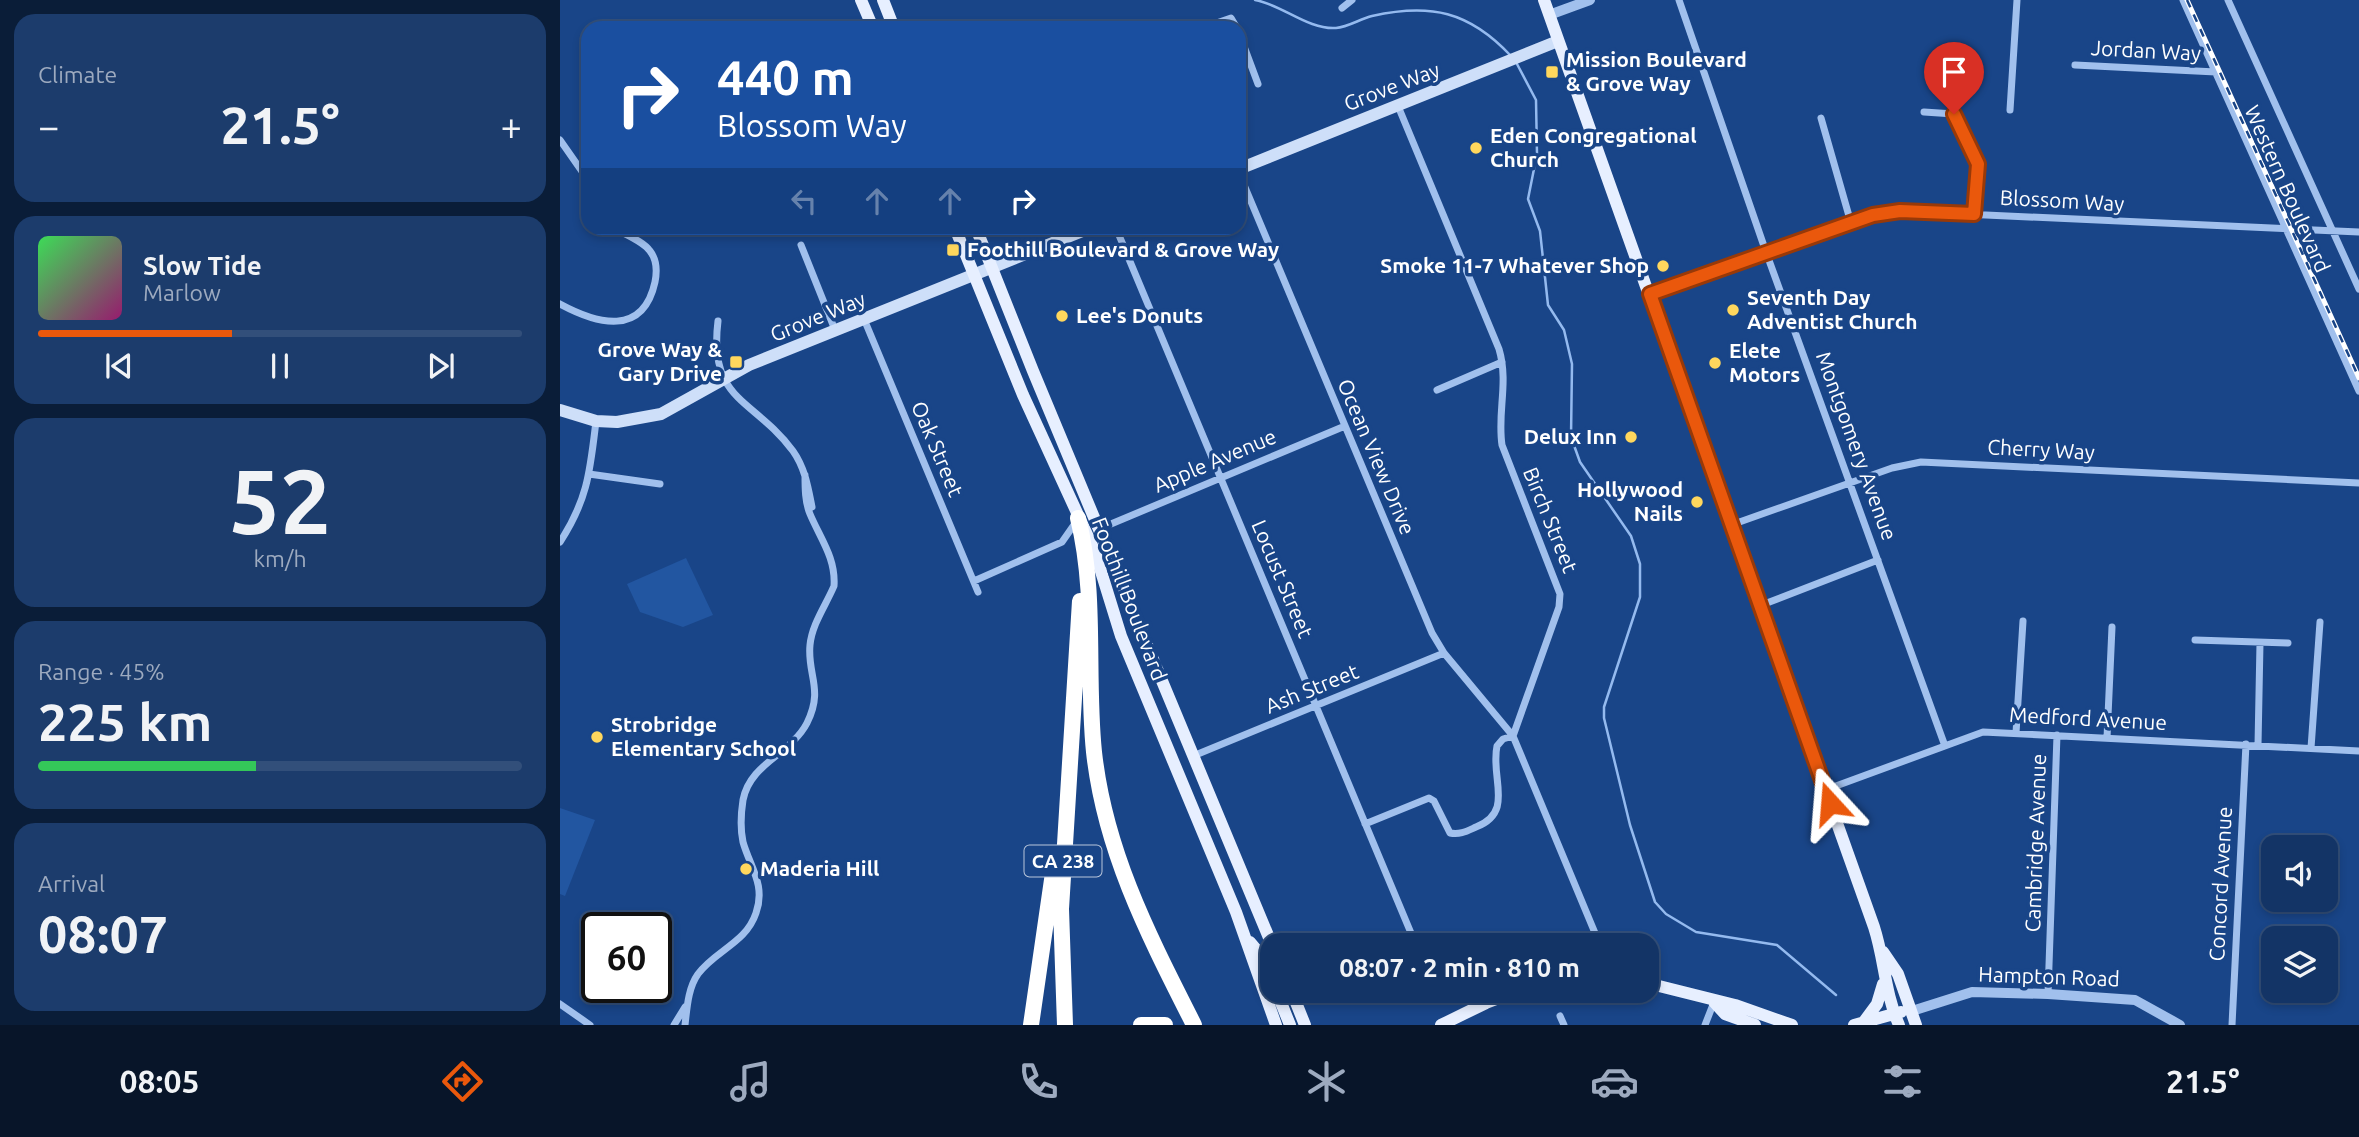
<!DOCTYPE html>
<html lang="en">
<head>
<meta charset="utf-8">
<style>
	:root { --surface:#133466; --page:#1c3c6c; --text:#f1f3f6; --muted:#9daabf; --line:#324f7a; --accent:#ea580c }
	body { margin:0; font-family:Ubuntu,sans-serif; background:var(--page); color:var(--text); height:100vh; display:flex; flex-direction:column; font-size:26px; white-space:nowrap }
	* { box-sizing:border-box; margin:0 }
	p { font-size:23px; color:var(--muted) }
	.icon { flex:none; width:38px; height:38px; fill:none; stroke:currentColor; stroke-width:2; stroke-linecap:round; stroke-linejoin:round }
	.map { position:relative; flex:1; overflow:hidden }
	.drawer { display:flex; flex-direction:column; gap:14px; padding:14px; background:#0a1d38; width:560px }
	.drawer>* { flex:none }
	.hud { position:absolute; left:21px; top:21px; width:665px; height:214px; border-radius:21px; box-shadow:0 4px 10px #0003,0 0 0 2px var(--line); background:#1a4fa0; color:#fff; overflow:hidden }
	.buttons { position:absolute; left:1701px; top:835px; display:grid; gap:14px }
	.buttons a { display:grid; place-items:center; width:77px; height:77px; border-radius:14px; background:var(--surface); box-shadow:0 4px 10px #0003,0 0 0 2px var(--line); font-size:35px }
	.speed { position:absolute; left:21px; top:912px; display:flex; gap:14px; font-size:35px; font-weight:700; text-align:center }
	.speed>* { display:grid; place-content:center; width:91px; height:91px; border-radius:50%; background:var(--surface); box-shadow:0 4px 10px #0003,0 0 0 2px var(--line); line-height:1 }
	.speed .limit { border:4px solid #111; border-radius:10px; background:#fff; color:#111 }
	.pin { position:absolute; display:grid; place-items:center; width:60px; height:60px; color:#fff; margin:-72px -30px; border-radius:50% 50% 50% 0; rotate:-45deg; box-shadow:0 0 7px #0007 }
	.pin .icon { rotate:45deg }
	.me { position:absolute; width:77px; margin:-38px; rotate:341deg; stroke-linejoin:round; filter:drop-shadow(0 0 5px #0008) }
	.turn { display:flex; align-items:center; gap:24px; height:147px; padding:0 21px; font-size:32px }
	.turn .icon { width:91px; height:91px; stroke-width:2.5 }
	.turn b { display:block; font-size:49px; line-height:60px }
	.lanes { display:flex; align-items:center; height:66px; padding:0 21px; background:#0003; justify-content:center; gap:35px; direction:ltr }
	.lanes .off { opacity:.35 }
	.big { font-size:52px; font-weight:600; line-height:1.1 }
	.drawer .widget { flex:1; display:flex; flex-direction:column; justify-content:center; gap:10px; min-width:0; padding:0 24px; border-radius:21px; background:var(--page) }
	.drawer .dial { align-items:center; gap:0 }
	.dial b { font-size:91px; line-height:1 }
	.song { display:flex; align-items:center; gap:21px }
	.cover { width:84px; height:84px; border-radius:10px; background:linear-gradient(135deg,hsl(130 70% 55%),hsl(320 70% 35%)) }
	.played { height:7px; border-radius:4px; background:linear-gradient(90deg,var(--accent) 40%,var(--line) 40%) }
	.keys { display:flex; justify-content:space-around; direction:ltr }
	.heat { display:flex; justify-content:space-between; align-items:center; font-size:38px; direction:ltr }
	.charge { height:10px; border-radius:5px; background:linear-gradient(90deg,#34c759 45%,var(--line) 0) }
	.trip { position:absolute; left:700px; top:933px; width:399px; height:70px; border-radius:21px; background:var(--surface); box-shadow:0 4px 10px #0003,0 0 0 2px var(--line); font-weight:600; line-height:70px; text-align:center }
	.tabs { display:flex; height:112px; justify-content:space-around; align-items:center; background:#081529; color:var(--muted) }
	.tabs .icon { width:49px; height:49px }
	.tabs .selected { color:var(--accent) }
	.tabs b { font-size:32px; color:var(--text) }
	main { display:flex; flex:1; min-height:0 }
	.map>svg:first-child { display:block }
	.green { fill:#2256a1 }
	.lines { fill:none; stroke-linecap:round; stroke-linejoin:round }
	.stream { stroke:#94baef; stroke-width:2.5 }
	.minor { stroke:#a1c0ed; stroke-width:7 }
	.tertiary { stroke:#a1c0ed; stroke-width:10 }
	.secondary { stroke:#cedff9; stroke-width:12 }
	.primary { stroke:#e7efff; stroke-width:12 }
	.motorway { stroke:#fff; stroke-width:16 }
	.rail-casing { stroke:#fff; stroke-width:5 }
	.rail { stroke:#194588; stroke-width:2.5; stroke-dasharray:8; stroke-linecap:butt }
	.route-casing { stroke:#983908; stroke-width:18 }
	.route { stroke:#ea580c; stroke-width:12 }
	.poi-dot { fill:#ffd75d; stroke:#194588; stroke-width:2.5 }
	.labels { text-anchor:middle; stroke-width:7; stroke-linejoin:round; paint-order:stroke }
	.shield { fill:#194588; stroke:#bac7db; stroke-width:2 }
	.shield-label { font-size:19px; font-weight:bold; fill:#fff }
	.street-label { font-size:21px; fill:#fff; stroke:#194588 }
	.poi-label { font-size:21px; font-weight:bold; fill:#fff; stroke:#194588; text-anchor:start }
</style>
</head>
<body>
<main>
<section class="drawer">
<div class="widget"><p>Climate</p>
<div class="heat"><a>−</a><b class="big">21.5°</b><a>+</a></div>
</div>
<div class="widget">
<div class="song"><i class="cover"></i><div><b>Slow Tide</b><p>Marlow</p></div></div>
<div class="played"></div>
<div class="keys"><svg class="icon" aria-label="previous" viewBox="0 0 24 24"><path d="M18 5L8 12l10 7zM5 5v14"/></svg><svg class="icon" aria-label="pause" viewBox="0 0 24 24"><path d="M8 5v14M16 5v14"/></svg><svg class="icon" aria-label="next" viewBox="0 0 24 24"><path d="M6 5l10 7-10 7zM19 5v14"/></svg></div>
</div>
<div class="widget dial"><b>52</b><p>km/h</p></div>
<div class="widget"><p>Range · 45%</p><b class="big">225 km</b><div class="charge"></div></div>
<div class="widget"><p>Arrival</p><b class="big">08:07</b></div>
</section>
<div class="map">
<svg width="1799" height="1025" viewBox="0 0 1799 1025">
	<rect width="100%" height="100%" fill="#194588"/>
	<path class="green" d="M126,558L153,615L123,627L80,612L67,584Z
		M0,808L35,820L5,896L0,894Z"/>
	<g class="lines">
		<path class="stream" d="M695,0C721,4 748,30 776,28C788,27 800,19 812,16C870,3 909,11 951,56
			M957,64L976,100L977,154L968,199L980,231L988,305L1004,330L1012,364L1011,437L1020,462L1071,536L1080,564V597L1044,707V718L1070,825L1095,902L1106,914L1136,932L1217,945L1276,995"/>
		<path class="minor" d="M1119,0L1206,252L1385,746
			M1623,0L1799,391
			M1668,0L1799,289
			M782,8L792,0
			M642,28L671,18L677,28
			M679,33L698,84
			M1515,65L1656,72
			M838,106L939,349C949,383 937,412 942,445L1000,594L999,607L953,736
			M1450,110L1457,0
			M1364,112L1394,114L1418,164L1414,214
			M1261,118L1291,223
			M0,140L28,180
			M679,173L872,633L884,653L953,736L1040,945
			M556,228L856,945
			M241,245L275,330
			M1090,294L1313,215L1340,211L1799,232
			M0,304C37,324 83,337 95,282C97,272 97,260 90,251C83,241 64,234 54,228
			M304,319L418,592
			M158,321C148,402 194,398 233,451C245,468 248,487 252,507
			M877,390L942,362
			M29,474L100,484
			M1171,525L1332,468L1361,462L1799,483
			M539,529L785,426
			M0,542C28,499 30,471 36,421
			M414,581L502,542L516,522
			M1199,606L1318,560
			M1635,640L1728,643
			M1456,733L1463,621
			M1547,738L1552,627
			M1698,745L1700,643
			M1751,748L1760,622
			M633,756L884,653
			M1265,790L1423,732L1799,751
			M805,824L869,798L874,801L890,833C900,835 907,831 916,827C955,812 930,778 937,746L943,739L953,736
			M1488,994L1497,735
			M0,1004L30,1025
			M1000,1016L1004,1025
			M114,1025L125,1007
			M125,1025C127,1008 128,988 138,974C156,950 186,943 196,913C206,885 190,867 183,842C180,828 181,813 183,800C190,763 231,754 247,723C264,689 247,675 250,645C252,624 266,605 274,586C276,558 260,538 250,514C245,502 245,488 245,475
			M1145,1025L1154,1002
			M1672,1025L1686,744"/>
		<path class="tertiary" d="M989,15L1030,0
			M1352,1011L1412,992L1488,994L1575,1000L1620,1025"/>
		<path class="secondary" d="M679,169L998,41
			M0,410L36,421L57,422L101,414L189,365L530,228"/>
		<path class="primary" d="M301,0L313,28
			M323,0L334,28
			M984,0L1314,927C1325,961 1324,990 1339,1025
			M395,228L463,395L535,552L561,636L676,912L716,1025
			M416,228L473,371L712,945
			M690,942L700,954L712,981
			M1323,952L1338,974L1356,1025
			M1087,983L1175,1005L1232,1025
			M716,990L730,1025
			M731,990L745,1025
			M1154,1002L1165,1014L1195,1025
			M1303,1023L1317,1004L1323,984
			M881,1025L926,1003L960,990
			M1294,1025L1341,1012"/>
		<path class="motorway" d="M518,518C537,595 526,674 534,752C545,852 589,936 634,1025
			M471,1025L494,866
			M505,1025L501,909L520,601
			M581,1025H605"/>
		<g class="rail-casing">
			<path id="rail" d="M1627,0L1799,378"/>
		</g>
		<use href="#rail" class="rail"/>
	</g>
	<g class="lines">
		<g class="route-casing">
			<path id="route" d="M1270,803L1090,294L1313,215L1340,211L1414,214L1418,164L1394,114"/>
		</g>
		<use href="#route" class="route"/>
	</g>
	<g class="poi-dot">
		<rect x="985" y="65" width="14" height="14" rx="3.5"/>
		<circle cx="916" cy="148" r="7"/>
		<rect x="386" y="243" width="14" height="14" rx="3.5"/>
		<circle cx="1103" cy="266" r="7"/>
		<circle cx="1173" cy="310" r="7"/>
		<circle cx="502" cy="316" r="7"/>
		<rect x="169" y="355" width="14" height="14" rx="3.5"/>
		<circle cx="1155" cy="363" r="7"/>
		<circle cx="1071" cy="437" r="7"/>
		<circle cx="1137" cy="502" r="7"/>
		<circle cx="37" cy="737" r="7"/>
		<circle cx="186" cy="869" r="7"/>
	</g>
	<g class="labels">
		<rect class="shield" x="464.5" y="845.5" width="77" height="31" rx="5"/>
		<g class="shield-label">
			<text x="503" y="868">CA 238</text>
		</g>
		<g class="street-label">
			<text transform="translate(1586 51) rotate(3)" y="7">Jordan Way</text>
			<text transform="translate(832 87) rotate(-21)" y="7">Grove Way</text>
			<text transform="translate(1727 189) rotate(66)" y="7">Western Boulevard</text>
			<text transform="translate(1502 201) rotate(3)" y="7">Blossom Way</text>
			<text transform="translate(258 317) rotate(-22)" y="7">Grove Way</text>
			<text transform="translate(1296 446) rotate(70)" y="7">Montgomery Avenue</text>
			<text transform="translate(377 449) rotate(67)" y="7">Oak Street</text>
			<text transform="translate(1481 450) rotate(3)" y="7">Cherry Way</text>
			<text transform="translate(816 457) rotate(67)" y="7">Ocean View Drive</text>
			<text transform="translate(655 461) rotate(-23)" y="7">Apple Avenue</text>
			<text transform="translate(990 520) rotate(68)" y="7">Birch Street</text>
			<text transform="translate(722 579) rotate(67)" y="7">Locust Street</text>
			<text transform="translate(569 599) rotate(69)" y="7">Foothill Boulevard</text>
			<text transform="translate(752 689) rotate(-22)" y="7">Ash Street</text>
			<text transform="translate(1528 719) rotate(3)" y="7">Medford Avenue</text>
			<text transform="translate(1476 843) rotate(-88)" y="7">Cambridge Avenue</text>
			<text transform="translate(1661 884) rotate(-87)" y="7">Concord Avenue</text>
			<text transform="translate(1489 977) rotate(2)" y="7">Hampton Road</text>
		</g>
		<g class="poi-label">
			<text x="1006" y="67">Mission Boulevard<tspan x="1006" dy="24">&amp; Grove Way</tspan></text>
			<text x="930" y="143">Eden Congregational<tspan x="930" dy="24">Church</tspan></text>
			<text x="407" y="257">Foothill Boulevard &amp; Grove Way</text>
			<text x="1089" y="273" text-anchor="end">Smoke 11-7 Whatever Shop</text>
			<text x="1187" y="305">Seventh Day<tspan x="1187" dy="24">Adventist Church</tspan></text>
			<text x="516" y="323">Lee's Donuts</text>
			<text x="162" y="357" text-anchor="end">Grove Way &amp;<tspan x="162" dy="24">Gary Drive</tspan></text>
			<text x="1169" y="358">Elete<tspan x="1169" dy="24">Motors</tspan></text>
			<text x="1057" y="444" text-anchor="end">Delux Inn</text>
			<text x="1123" y="497" text-anchor="end">Hollywood<tspan x="1123" dy="24">Nails</tspan></text>
			<text x="51" y="732">Strobridge<tspan x="51" dy="24">Elementary School</tspan></text>
			<text x="200" y="876">Maderia Hill</text>
		</g>
	</g>
</svg>
<div class="buttons">
<a><svg class="icon" aria-label="sound" viewBox="0 0 24 24"><path d="M4 9h4l5-4v14l-5-4H4zM17 9q2 3 0 6"/></svg></a>
<a><svg class="icon" aria-label="layers" viewBox="0 0 24 24"><path d="M12 4l9 5-9 5-9-5zM3 14l9 5 9-5"/></svg></a>
</div>
<div class="speed"><div class="limit">60</div></div>
<div class="pin" style="left:1394px;top:114px;background:#d93025"><svg class="icon" aria-label="arrive" viewBox="0 0 24 24"><path d="M6 21V4h12l-3 4 3 4H6"/></svg></div>
<svg class="me" style="left:1270px;top:803px" viewBox="-20 -20 40 40"><path d="M0-17L14 15 0 8-14 15z" fill="#ea580c" stroke="#fff" stroke-width="4"/></svg>
<div class="trip">08:07 · 2 min · 810 m</div>
<div class="hud">
<div class="turn"><svg class="icon" aria-label="right" viewBox="0 0 24 24"><path d="M7 20v-9h11M14 6l5 5-5 5"/></svg><div><b>440 m</b>Blossom Way</div></div>
<div class="lanes"><svg class="icon off" aria-label="left" viewBox="0 0 24 24"><path d="M17 20v-9H6M10 6l-5 5 5 5"/></svg><svg class="icon off" aria-label="ahead" viewBox="0 0 24 24"><path d="M12 20V5M6 11l6-6 6 6"/></svg><svg class="icon off" aria-label="ahead" viewBox="0 0 24 24"><path d="M12 20V5M6 11l6-6 6 6"/></svg><svg class="icon" aria-label="right" viewBox="0 0 24 24"><path d="M7 20v-9h11M14 6l5 5-5 5"/></svg></div>
</div>
</div>
</main>
<nav class="tabs">
<b>08:05</b>
<svg class="icon selected" aria-label="directions" viewBox="0 0 24 24"><path d="M12 3l9 9-9 9-9-9zM9 14v-3h6M13 9l2 2-2 2"/></svg>
<svg class="icon" aria-label="music" viewBox="0 0 24 24"><path d="M9 18V5l10-2v13"/><circle cx="6" cy="18" r="3"/><circle cx="16" cy="16" r="3"/></svg>
<svg class="icon" aria-label="phone" viewBox="0 0 24 24"><path d="M5 4h4l2 5-3 2q2 4 5 5l2-3 5 2v4C11 20 4 13 5 4z"/></svg>
<svg class="icon" aria-label="climate" viewBox="0 0 24 24"><path d="M12 3v18M4 7l16 10M4 17L20 7"/></svg>
<svg class="icon" aria-label="car" viewBox="0 0 24 24"><path d="M5 17H2v-5l4-1 3-4h7l3 4 3 1v5h-3M9 17h6M6 11h13"/><circle cx="7" cy="17" r="2"/><circle cx="17" cy="17" r="2"/></svg>
<svg class="icon" aria-label="filters" viewBox="0 0 24 24"><path d="M4 7h16M4 17h16"/><circle cx="9" cy="7" r="2"/><circle cx="15" cy="17" r="2"/></svg>
<b>21.5°</b>
</nav>
</body>
</html>
